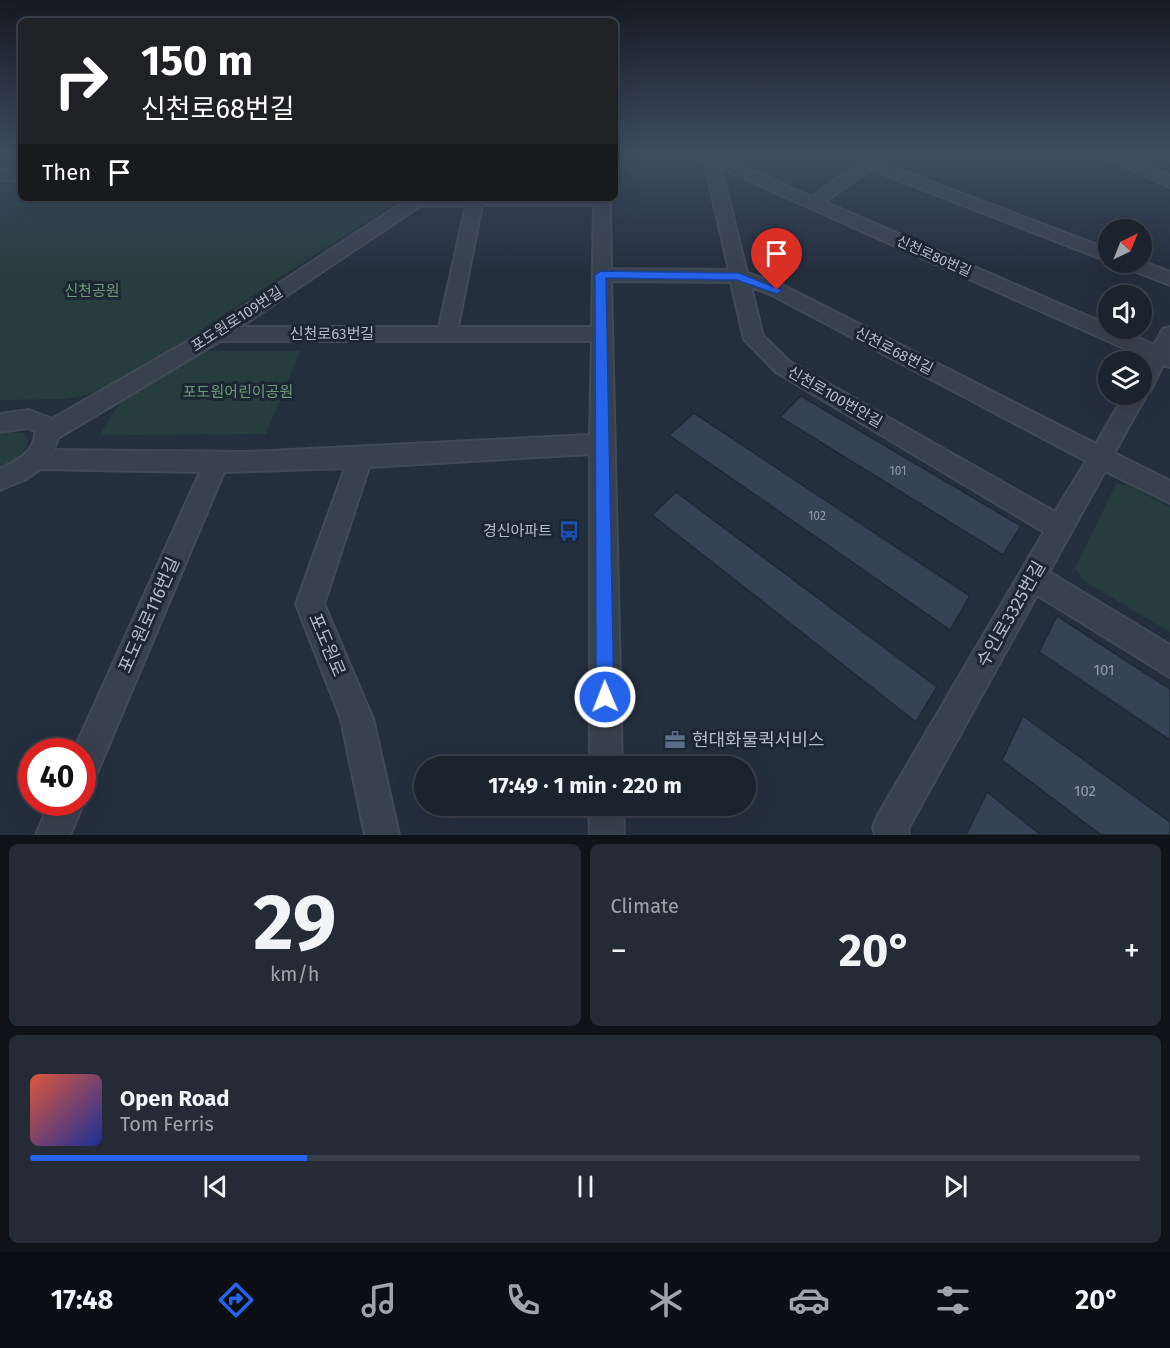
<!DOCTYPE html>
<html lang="en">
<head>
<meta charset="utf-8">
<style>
	:root { --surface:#1b232e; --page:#242b36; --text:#f1f3f6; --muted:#a0a4aa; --line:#39404a; --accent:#2563eb }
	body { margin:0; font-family:"Fira Sans","Noto Sans KR",sans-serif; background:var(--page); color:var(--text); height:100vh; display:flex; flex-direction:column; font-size:22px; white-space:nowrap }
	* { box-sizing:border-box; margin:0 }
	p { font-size:20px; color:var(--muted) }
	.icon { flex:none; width:33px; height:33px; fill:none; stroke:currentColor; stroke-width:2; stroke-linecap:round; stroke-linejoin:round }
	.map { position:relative; height:835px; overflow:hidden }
	.side { display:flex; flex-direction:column; gap:9px; padding:9px; background:#0f1319; flex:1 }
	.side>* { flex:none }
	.banner { position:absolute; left:18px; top:18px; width:600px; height:183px; border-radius:9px; box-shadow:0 6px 24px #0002,0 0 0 2px var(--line); background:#202124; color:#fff; overflow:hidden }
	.needle { width:39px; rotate:43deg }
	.buttons { position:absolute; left:1098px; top:219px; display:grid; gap:12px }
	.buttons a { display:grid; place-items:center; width:54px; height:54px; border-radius:50%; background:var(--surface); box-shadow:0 6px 24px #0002,0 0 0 2px var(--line); font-size:30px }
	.speed { position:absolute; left:18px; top:738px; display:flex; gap:12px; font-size:30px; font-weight:700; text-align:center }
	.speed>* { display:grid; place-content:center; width:78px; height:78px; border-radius:50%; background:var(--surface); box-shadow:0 6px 24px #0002,0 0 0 2px var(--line); line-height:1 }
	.speed .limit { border:9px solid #d22; background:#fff; color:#111 }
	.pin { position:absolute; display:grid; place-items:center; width:51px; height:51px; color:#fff; margin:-62px -26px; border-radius:50% 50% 50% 0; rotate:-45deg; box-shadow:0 0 6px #0007 }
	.pin .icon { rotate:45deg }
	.me { position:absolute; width:66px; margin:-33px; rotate:359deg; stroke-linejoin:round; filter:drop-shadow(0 0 4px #0008) }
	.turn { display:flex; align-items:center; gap:21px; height:126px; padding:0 24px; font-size:27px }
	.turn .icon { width:78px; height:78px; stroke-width:2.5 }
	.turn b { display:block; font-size:42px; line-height:51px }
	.then { display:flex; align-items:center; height:57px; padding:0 24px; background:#0003; gap:12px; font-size:22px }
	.big { font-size:45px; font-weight:700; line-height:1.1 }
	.side .card { flex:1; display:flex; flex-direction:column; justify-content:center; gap:9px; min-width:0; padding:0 21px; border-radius:9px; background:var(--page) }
	.side .dial { align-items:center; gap:0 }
	.dial b { font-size:78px; line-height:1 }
	.song { display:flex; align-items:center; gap:18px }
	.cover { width:72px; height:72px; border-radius:9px; background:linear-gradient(135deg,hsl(10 70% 55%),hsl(230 70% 35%)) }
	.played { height:6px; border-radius:3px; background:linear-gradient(90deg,var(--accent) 25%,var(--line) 25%) }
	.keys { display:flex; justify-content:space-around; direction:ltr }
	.heat { display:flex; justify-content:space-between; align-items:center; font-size:33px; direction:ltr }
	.side .tiles { flex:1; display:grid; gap:9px; grid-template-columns:1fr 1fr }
	.card:last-child { grid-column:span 2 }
	.trip { position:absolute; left:414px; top:756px; width:342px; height:60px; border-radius:30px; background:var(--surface); box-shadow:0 6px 24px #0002,0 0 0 2px var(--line); font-weight:700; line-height:60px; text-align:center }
	.tab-bar { display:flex; height:96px; justify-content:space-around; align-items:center; background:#0b0e12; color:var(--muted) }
	.tab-bar .icon { width:42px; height:42px }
	.tab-bar .selected { color:var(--accent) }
	.tab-bar b { font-size:27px; color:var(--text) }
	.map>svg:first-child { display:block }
	.green { fill:#263c3f }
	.building { fill:#364354; stroke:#1f2835; stroke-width:1.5 }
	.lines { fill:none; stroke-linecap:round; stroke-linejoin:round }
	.minor-casing { stroke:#414a57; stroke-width:4 }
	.minor { fill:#38414e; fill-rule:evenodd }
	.route { fill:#2563eb; stroke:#184099; stroke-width:1.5 }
	.labels { text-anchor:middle; stroke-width:6; stroke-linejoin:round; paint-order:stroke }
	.number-label { font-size:12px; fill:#929caa }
	.far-street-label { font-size:14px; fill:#b4bcc9; stroke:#1d2633 }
	.park-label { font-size:15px; fill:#6b9a76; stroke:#1d2633 }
	.street-label { font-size:15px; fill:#b4bcc9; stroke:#1d2633 }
	.poi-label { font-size:15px; fill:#b4bcc9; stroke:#1d2633; text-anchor:end }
	.near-number-label { font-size:15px; fill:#929caa }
	.near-street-label { font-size:18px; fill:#b4bcc9; stroke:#1d2633 }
	.near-poi-label { font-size:18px; fill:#b4bcc9; stroke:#1d2633; text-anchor:start }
</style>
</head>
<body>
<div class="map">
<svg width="1170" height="835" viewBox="0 0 1170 835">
	<rect width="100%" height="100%" fill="#242f3e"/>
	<path class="green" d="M21,181V198H402L109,390L65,399L0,400V183Z
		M198,351H300L266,434L100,435L120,402Z
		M11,432L23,433L28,440C26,455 13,462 0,467V434Z
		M1116,484L1128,485L1170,507V632L1084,581L1075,568Z"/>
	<path class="building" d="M801,396L1021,526L1003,555L780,417Z
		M694,413L970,596L950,630L669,435Z
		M676,492L937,687L916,722L652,515Z
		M1057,616L1170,689V740L1039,652Z
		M1023,716L1170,822V835H1101L1002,760Z
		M987,792L1041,835H966Z"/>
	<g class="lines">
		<g class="minor-casing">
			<path id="minor" d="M695,153H728L723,158L812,197L872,153H887L879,162L1108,249V260L1102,259L870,169L825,202L1108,325V328H1117L1154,345L1163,329L1170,327V367L1163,365L1150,391L1146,392L1147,394L1114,453L1170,481V503L1105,471L1049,572L1170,645V677L1037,595L908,829L909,835H875L873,827L878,815L1044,532L776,372L744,339L731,282L611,281L622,766H590V454L369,467L324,604L373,719L399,835H365L341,719L296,604L345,468L224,472L94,780L82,784V752H73L200,472L40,469L26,479L0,490V469C15,462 37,451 35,431L27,428L0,432V414L29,410L52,419L209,329L410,198H610L611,269L729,270L704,160L697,157ZM721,168L1146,358L1142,367V394H1125L1096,444L784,286L747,273ZM482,205H594L592,327H458ZM420,206H466L439,327H240ZM751,287L770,294L1086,461L1055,512L790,362L763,336ZM220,341H592L590,435L247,452L54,450L58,438Z
				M1102,153H1120L1170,176V187L1104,156Z
				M0,170L21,171V181L0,180Z
				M1142,261L1170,272V285L1121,266L1118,262Z
				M82,799L84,802L70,835H36L50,802H82Z
				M589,806H623L624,835H590Z"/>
		</g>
		<use href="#minor" class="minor"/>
	</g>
	<linearGradient id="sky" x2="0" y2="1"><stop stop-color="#141a22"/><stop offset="0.57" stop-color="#3f4d63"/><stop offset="1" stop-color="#3f4d63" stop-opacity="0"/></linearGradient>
	<rect width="1170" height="270" fill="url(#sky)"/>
	<path class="route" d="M601,271L739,273L782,290L777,294L737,280L606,278L614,697L612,704L605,707L598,704L596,697L595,275Z"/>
	<defs>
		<g id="bus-bare" transform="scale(1.62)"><path d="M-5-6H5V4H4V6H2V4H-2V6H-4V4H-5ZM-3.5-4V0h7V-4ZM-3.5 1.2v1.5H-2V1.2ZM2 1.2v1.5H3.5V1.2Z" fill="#1a4fb4" stroke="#1d2633" stroke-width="2.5" paint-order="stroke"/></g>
		<g id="office-bare" transform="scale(1.62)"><path d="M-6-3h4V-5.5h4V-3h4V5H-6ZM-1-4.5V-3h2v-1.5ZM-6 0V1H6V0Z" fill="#5c6f8a" stroke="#1d2633" stroke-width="2.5" paint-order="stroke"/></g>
	</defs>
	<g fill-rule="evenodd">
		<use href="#bus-bare" x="569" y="531"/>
		<use href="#office-bare" x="675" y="740"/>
	</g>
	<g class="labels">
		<g class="number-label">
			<text x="898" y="475">101</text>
			<text x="817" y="520">102</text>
		</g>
		<g class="far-street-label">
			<text transform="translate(934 256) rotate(24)" y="5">신천로80번길</text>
		</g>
		<g class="park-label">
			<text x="92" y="296">신천공원</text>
			<text x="238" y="397">포도원어린이공원</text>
		</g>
		<g class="street-label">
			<text transform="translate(237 319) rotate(-33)" y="5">포도원로109번길</text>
			<text x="332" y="339">신천로63번길</text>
			<text transform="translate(894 351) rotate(27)" y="5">신천로68번길</text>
			<text transform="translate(835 397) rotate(30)" y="5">신천로100번안길</text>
		</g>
		<g class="poi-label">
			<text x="552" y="536">경신아파트</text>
		</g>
		<g class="near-number-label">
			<text x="1104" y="675">101</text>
			<text x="1085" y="796">102</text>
		</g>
		<g class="near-street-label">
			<text transform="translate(1011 614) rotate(-60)" y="6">수인로3325번길</text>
			<text transform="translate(149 615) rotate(-66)" y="6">포도원로116번길</text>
			<text transform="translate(327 645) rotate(67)" y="6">포도원로</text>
		</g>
		<g class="near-poi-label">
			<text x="692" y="746">현대화물퀵서비스</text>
		</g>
	</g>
</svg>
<div class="buttons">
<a><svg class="needle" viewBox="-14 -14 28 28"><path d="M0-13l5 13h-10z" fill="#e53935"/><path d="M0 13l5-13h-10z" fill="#a0a4aa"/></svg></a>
<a><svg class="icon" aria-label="sound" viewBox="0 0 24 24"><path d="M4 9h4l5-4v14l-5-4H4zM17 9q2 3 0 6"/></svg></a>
<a><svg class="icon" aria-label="layers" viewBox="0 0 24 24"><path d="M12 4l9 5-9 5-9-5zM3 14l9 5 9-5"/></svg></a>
</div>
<div class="speed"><div class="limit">40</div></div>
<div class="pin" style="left:777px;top:290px;background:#d93025"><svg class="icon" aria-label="arrive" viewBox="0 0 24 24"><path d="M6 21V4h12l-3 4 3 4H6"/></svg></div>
<svg class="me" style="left:605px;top:697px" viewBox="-20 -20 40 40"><circle r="17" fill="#2563eb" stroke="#fff" stroke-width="3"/><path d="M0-11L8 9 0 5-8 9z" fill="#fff"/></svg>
<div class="trip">17:49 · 1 min · 220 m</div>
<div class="banner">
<div class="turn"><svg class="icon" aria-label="right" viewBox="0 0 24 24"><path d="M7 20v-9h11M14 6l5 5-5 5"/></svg><div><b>150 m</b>신천로68번길</div></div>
<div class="then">Then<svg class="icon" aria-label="arrive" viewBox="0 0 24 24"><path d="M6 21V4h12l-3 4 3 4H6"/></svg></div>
</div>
</div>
<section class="side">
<div class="tiles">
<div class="card dial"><b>29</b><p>km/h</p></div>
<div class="card"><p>Climate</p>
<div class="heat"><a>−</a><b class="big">20°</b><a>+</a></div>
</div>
<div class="card">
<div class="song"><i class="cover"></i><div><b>Open Road</b><p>Tom Ferris</p></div></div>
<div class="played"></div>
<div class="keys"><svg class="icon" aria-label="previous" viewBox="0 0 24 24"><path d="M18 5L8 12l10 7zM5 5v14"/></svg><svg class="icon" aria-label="pause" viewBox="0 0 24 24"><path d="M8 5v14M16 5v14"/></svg><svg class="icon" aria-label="next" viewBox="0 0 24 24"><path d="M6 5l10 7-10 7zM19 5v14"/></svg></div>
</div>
</div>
</section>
<nav class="tab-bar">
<b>17:48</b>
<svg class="icon selected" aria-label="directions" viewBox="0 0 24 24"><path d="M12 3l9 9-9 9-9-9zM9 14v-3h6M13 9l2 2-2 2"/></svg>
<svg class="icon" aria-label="music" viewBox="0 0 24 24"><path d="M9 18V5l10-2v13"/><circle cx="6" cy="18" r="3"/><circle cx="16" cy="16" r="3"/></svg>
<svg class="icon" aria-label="phone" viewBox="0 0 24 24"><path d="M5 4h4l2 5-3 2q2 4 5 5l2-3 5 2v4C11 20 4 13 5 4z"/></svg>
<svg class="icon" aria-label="climate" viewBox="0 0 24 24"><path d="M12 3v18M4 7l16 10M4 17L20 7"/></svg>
<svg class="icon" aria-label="car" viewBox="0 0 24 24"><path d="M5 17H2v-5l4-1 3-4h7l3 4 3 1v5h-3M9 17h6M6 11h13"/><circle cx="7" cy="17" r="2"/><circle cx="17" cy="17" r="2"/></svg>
<svg class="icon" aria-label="filters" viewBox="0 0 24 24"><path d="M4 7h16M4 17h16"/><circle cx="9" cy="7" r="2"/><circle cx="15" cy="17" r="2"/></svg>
<b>20°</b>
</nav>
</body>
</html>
